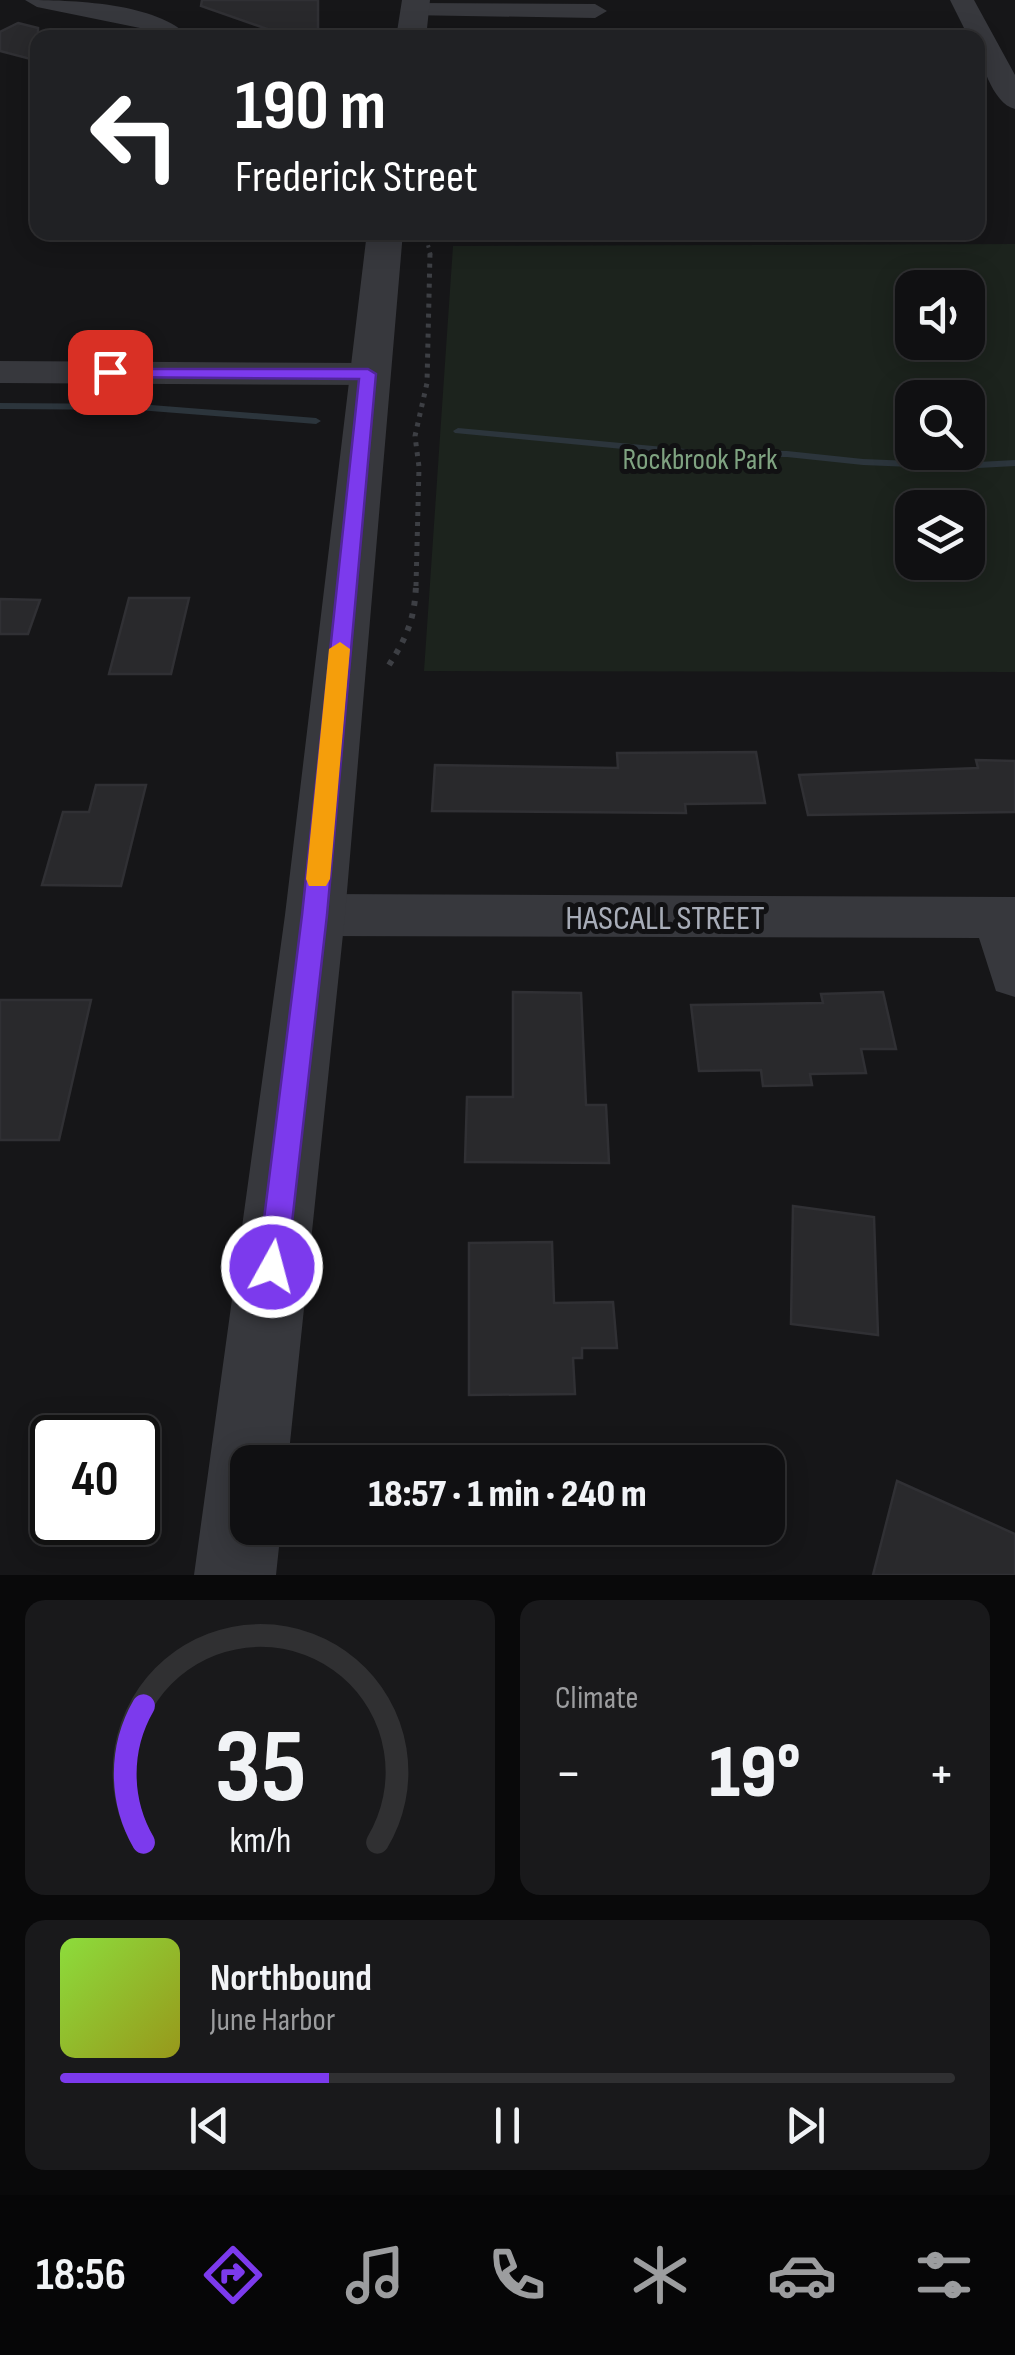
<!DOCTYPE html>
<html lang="en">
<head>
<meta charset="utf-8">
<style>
	:root { --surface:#101012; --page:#19191b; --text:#f1f3f6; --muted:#9c9d9f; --line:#303032; --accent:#7c3aed }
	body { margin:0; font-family:"Sofia Sans Condensed",sans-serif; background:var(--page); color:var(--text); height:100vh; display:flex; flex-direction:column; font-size:38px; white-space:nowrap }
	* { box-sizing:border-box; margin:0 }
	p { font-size:32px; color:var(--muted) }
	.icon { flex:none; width:55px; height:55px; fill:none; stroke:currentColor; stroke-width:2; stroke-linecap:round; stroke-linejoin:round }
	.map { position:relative; height:1575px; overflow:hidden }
	.sheet { display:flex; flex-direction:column; gap:25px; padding:25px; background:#09090a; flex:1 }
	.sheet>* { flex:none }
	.hud { position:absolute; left:30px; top:30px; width:955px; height:210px; border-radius:20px; box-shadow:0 5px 25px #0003,0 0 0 2px var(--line); background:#202124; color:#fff; overflow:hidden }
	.controls { position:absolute; left:895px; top:270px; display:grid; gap:20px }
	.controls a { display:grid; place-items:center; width:90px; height:90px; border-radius:20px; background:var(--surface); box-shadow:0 5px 25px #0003,0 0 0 2px var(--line); font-size:50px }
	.speed { position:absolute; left:30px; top:1415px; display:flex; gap:20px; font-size:50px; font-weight:700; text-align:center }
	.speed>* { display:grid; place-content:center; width:130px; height:130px; border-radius:50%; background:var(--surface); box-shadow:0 5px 25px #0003,0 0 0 2px var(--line); line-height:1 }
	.speed .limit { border:5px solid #111; border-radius:15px; background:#fff; color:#111 }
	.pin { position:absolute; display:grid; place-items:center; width:85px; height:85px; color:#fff; margin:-42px; border-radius:20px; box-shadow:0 5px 15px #0006 }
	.me { position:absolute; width:110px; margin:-55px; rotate:7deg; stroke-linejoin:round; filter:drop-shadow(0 0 8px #0008) }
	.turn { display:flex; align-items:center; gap:35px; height:210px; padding:0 40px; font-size:45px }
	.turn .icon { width:130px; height:130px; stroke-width:2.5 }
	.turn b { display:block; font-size:70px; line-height:85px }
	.big { font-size:75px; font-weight:800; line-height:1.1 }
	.sheet .card { flex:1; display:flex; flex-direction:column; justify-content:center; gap:15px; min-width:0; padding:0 35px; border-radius:20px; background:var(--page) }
	.sheet .dial { align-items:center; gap:0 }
	.dial svg { height:260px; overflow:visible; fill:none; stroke:var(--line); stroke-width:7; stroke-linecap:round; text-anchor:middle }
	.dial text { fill:var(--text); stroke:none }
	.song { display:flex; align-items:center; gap:30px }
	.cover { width:120px; height:120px; border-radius:15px; background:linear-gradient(135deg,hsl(90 70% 55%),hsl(60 70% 35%)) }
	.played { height:10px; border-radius:5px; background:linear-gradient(90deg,var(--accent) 30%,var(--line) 30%) }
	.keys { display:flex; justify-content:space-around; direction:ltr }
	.heat { display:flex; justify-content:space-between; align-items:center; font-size:55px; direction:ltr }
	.sheet .tiles { flex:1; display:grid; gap:25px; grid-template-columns:1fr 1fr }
	.card:last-child { grid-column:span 2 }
	.trip { position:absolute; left:230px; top:1445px; width:555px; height:100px; border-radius:20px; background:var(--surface); box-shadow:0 5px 25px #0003,0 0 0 2px var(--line); font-weight:800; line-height:100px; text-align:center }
	.dock { display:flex; height:160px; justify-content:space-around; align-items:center; background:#060607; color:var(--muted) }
	.dock .icon { width:70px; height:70px }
	.dock .selected { color:var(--accent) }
	.dock b { font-size:45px; color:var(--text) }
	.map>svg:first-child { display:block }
	.green { fill:#1c231d; fill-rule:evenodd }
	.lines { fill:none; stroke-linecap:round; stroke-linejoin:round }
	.stream { fill:#2c353c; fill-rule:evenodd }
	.building { fill:#29292c; stroke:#303034; stroke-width:2.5 }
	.path-far2 { stroke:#3d3f44; stroke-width:4; stroke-dasharray:2.5 5; stroke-linecap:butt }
	.path-far1 { stroke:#3d3f44; stroke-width:5; stroke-dasharray:4 6; stroke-linecap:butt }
	.path { stroke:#3d3f44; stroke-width:6; stroke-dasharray:5 8; stroke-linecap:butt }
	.minor { fill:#37383d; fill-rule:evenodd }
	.tertiary { fill:#37383d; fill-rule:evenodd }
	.route { fill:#7c3aed; stroke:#51269a; stroke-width:2.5 }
	.slow { fill:#f59e0b }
	.labels { text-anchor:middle; stroke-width:10; stroke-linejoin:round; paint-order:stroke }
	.far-park-label { font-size:30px; fill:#7fa381; stroke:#111113 }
	.street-label { font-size:35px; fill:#a8adb8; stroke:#111113 }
</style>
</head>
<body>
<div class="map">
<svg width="1015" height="1575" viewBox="0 0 1015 1575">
	<rect width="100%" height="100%" fill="#161618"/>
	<path class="green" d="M1015,244V672L424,671L453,246ZM912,288H968V342H912ZM912,398H968V452H912ZM912,508H968V562H912Z"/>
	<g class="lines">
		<path class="stream" d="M0,403L138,404L316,418L321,421L316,424L138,410L0,409Z
			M458,428L696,450L787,451L863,459L960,463L1015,460V466L960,469L863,465L787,457L696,456L455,433L453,431Z"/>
	</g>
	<path class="building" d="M202,0H318V38H293L201,6Z
		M18,23L38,28V61L0,51V32Z
		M129,598H189L171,674H109Z
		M0,599L40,600L28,634H0Z
		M756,752L765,803L685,804L686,813L432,811L435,765L618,768L617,753Z
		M976,760L1015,761V812L808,815L799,775L978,768Z
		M96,785H146L121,886L42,885L63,812H89Z
		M513,992L581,993L586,1105H606L609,1163L465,1162L467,1097H513Z
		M883,992L896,1049H861L866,1073L810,1074L812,1085L763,1086L761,1070L699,1071L691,1005L823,1003L821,994Z
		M0,1000H91L59,1140H0Z
		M793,1206L874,1217L878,1335L791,1324Z
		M552,1242L554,1303L613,1302L617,1348H582V1358H573L575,1394L469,1395V1243Z
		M897,1481L1015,1534V1575H873Z"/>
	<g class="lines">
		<path class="path-far2" d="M426,238L431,256"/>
		<path class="path-far1" d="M416,586L419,467L415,436L427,383L430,253"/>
		<path class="path" d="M389,665C407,637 415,618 416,584"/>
		<path class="minor" d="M25,0C69,0 159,2 190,38H157L140,28L37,7Z
			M950,0H974L1015,75V109C993,104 978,59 978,38H969Z
			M415,3L595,4L607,11L595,18L406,15L403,10Z
			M0,361L368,363L381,366L386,374L381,382L368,385L0,383Z
			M315,894L1015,897V997L996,991L979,938L315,936L297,930L289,915L297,900Z"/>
		<path class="tertiary" d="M402,0H430L426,38H396Z
			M367,232H403L345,915L288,1462H248V1528H281L276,1575H194L285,915Z"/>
	</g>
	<path class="route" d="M104,369H368L376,374L327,915L287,1267L283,1277L272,1281L262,1277L258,1267L302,915L359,379L110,377L102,372Z"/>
	<path class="slow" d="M340,642L350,649L330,879L326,886H309L306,879L329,649Z"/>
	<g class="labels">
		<g class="far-park-label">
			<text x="700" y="469">Rockbrook Park</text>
		</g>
		<g class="street-label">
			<text x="665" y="929">HASCALL STREET</text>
		</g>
	</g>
</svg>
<div class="controls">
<a><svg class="icon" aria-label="sound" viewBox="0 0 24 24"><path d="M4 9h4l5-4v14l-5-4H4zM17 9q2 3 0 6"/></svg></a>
<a><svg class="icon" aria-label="search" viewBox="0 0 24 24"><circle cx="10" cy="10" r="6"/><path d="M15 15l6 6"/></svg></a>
<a><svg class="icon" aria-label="layers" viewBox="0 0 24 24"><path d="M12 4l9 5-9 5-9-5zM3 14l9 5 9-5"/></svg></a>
</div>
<div class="speed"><div class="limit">40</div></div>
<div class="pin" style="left:110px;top:372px;background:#d93025"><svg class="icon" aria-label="arrive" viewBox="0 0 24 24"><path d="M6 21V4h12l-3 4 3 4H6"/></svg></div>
<svg class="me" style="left:272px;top:1267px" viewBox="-20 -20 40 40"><circle r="17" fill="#7c3aed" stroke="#fff" stroke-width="3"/><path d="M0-11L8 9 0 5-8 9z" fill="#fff"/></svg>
<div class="trip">18:57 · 1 min · 240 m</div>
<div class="hud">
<div class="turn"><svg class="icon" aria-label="left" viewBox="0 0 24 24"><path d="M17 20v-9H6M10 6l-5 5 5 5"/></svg><div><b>190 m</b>Frederick Street</div></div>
</div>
</div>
<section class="sheet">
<div class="tiles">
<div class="card dial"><svg viewBox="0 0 100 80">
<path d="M14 69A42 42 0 1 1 86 69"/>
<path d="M14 69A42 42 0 0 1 14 27" stroke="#7c3aed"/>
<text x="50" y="56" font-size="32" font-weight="700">35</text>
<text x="50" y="72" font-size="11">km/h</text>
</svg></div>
<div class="card"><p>Climate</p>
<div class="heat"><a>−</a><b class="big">19°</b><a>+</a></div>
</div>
<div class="card">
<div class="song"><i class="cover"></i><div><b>Northbound</b><p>June Harbor</p></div></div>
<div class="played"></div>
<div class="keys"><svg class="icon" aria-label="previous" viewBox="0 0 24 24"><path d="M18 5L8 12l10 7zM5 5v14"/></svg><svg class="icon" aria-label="pause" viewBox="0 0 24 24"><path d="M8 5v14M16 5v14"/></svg><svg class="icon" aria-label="next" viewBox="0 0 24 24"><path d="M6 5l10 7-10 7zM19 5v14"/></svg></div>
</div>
</div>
</section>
<nav class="dock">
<b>18:56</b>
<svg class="icon selected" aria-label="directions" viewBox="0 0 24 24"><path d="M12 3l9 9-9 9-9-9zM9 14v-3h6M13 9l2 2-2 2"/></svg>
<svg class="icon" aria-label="music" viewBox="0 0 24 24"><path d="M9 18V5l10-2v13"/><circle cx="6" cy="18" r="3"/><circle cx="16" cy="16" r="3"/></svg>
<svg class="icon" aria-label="phone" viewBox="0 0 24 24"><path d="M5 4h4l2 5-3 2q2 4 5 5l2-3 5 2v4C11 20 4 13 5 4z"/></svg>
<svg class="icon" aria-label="climate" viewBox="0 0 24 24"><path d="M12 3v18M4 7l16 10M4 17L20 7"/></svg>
<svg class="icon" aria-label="car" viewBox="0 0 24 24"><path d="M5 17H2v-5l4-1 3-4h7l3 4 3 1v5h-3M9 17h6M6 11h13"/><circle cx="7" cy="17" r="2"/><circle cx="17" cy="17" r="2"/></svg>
<svg class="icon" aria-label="filters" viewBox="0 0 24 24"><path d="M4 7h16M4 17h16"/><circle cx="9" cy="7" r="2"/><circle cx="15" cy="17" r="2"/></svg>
</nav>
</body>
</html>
